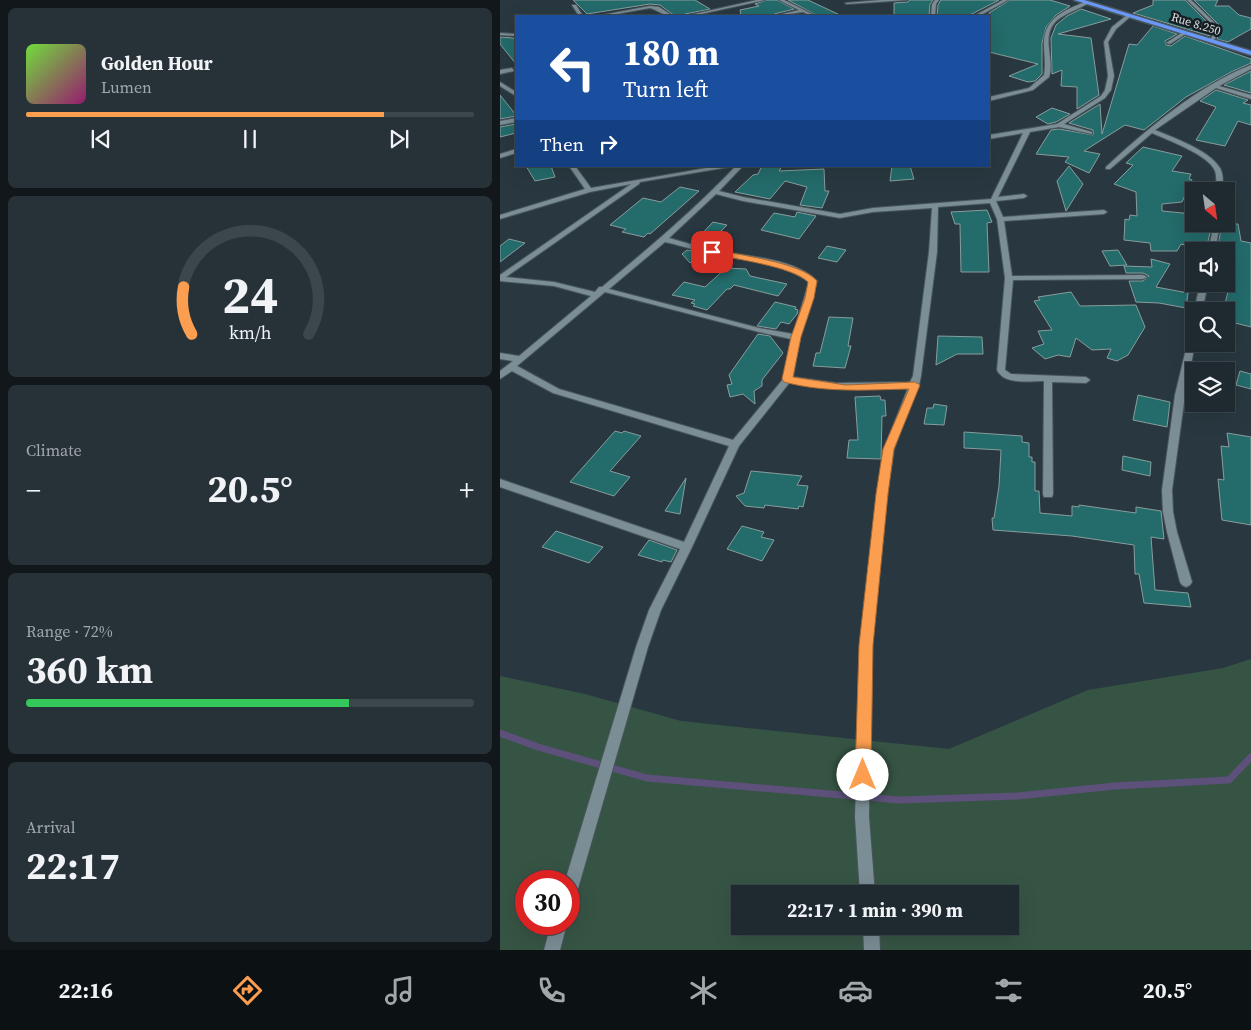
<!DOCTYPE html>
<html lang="en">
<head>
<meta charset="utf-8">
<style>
	:root { --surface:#1f2a30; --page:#273238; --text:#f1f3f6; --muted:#a1a7ab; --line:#3c464c; --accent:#fb9e50 }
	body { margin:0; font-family:"Source Serif 4",serif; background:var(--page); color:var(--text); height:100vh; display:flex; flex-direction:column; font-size:19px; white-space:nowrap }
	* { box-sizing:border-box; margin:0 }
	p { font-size:16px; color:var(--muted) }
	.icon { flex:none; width:28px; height:28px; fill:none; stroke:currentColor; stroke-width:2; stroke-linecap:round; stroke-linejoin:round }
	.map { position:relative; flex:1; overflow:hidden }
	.panel { display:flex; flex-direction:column; gap:8px; padding:8px; background:#11171a; width:500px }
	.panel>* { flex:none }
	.top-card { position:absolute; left:15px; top:15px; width:475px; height:152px; border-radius:0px; box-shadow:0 5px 20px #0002,0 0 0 1px var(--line); background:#1a4fa0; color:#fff; overflow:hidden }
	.needle { width:32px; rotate:151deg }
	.buttons { position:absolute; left:685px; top:182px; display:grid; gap:10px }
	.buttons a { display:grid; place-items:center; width:50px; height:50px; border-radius:0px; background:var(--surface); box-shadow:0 5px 20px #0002,0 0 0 1px var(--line); font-size:25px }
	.speed { position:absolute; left:15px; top:870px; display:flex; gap:10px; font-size:25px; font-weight:700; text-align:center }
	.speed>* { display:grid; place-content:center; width:65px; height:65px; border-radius:50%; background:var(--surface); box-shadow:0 5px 20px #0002,0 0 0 1px var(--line); line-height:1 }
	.speed .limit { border:8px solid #d22; background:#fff; color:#111 }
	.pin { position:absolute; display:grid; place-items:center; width:42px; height:42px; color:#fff; margin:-21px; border-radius:10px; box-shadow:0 2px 8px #0006 }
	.me { position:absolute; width:55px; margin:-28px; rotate:0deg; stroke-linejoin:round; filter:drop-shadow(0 0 4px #0008) }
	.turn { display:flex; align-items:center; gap:18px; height:105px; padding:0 25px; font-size:22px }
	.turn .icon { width:65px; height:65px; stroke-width:2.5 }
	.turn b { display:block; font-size:35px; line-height:42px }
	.then { display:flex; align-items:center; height:48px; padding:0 25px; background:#0003; gap:10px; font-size:19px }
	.big { font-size:38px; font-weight:700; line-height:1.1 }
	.panel .tile { flex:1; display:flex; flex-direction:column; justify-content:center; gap:8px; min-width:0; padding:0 18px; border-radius:8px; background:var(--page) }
	.panel .dial { align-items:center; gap:0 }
	.dial svg { height:130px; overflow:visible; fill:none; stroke:var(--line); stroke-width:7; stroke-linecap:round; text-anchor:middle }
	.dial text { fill:var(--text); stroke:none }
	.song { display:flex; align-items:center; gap:15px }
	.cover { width:60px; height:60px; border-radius:8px; background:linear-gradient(135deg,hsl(100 70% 55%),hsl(320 70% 35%)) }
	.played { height:5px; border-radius:2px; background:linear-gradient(90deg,var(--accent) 80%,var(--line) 80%) }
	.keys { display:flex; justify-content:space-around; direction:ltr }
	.heat { display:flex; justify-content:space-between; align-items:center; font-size:28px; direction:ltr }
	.charge { height:8px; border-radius:4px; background:linear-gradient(90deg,#34c759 72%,var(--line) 0) }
	.trip { position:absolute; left:231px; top:885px; width:288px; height:50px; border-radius:0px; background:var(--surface); box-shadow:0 5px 20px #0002,0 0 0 1px var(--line); font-weight:700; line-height:50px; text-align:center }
	.menu { display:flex; height:80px; justify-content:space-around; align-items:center; background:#0c1113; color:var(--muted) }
	.menu .icon { width:35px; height:35px }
	.menu .selected { color:var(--accent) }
	.menu b { font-size:22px; color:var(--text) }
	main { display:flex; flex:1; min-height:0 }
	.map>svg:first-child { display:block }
	.green { fill:#365444; fill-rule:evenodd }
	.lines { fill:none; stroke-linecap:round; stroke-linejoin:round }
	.stream { stroke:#5d507b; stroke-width:7 }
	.building { fill:#246b6b; stroke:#889d9d }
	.street-casing { stroke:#49565c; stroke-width:2 }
	.highway-casing { stroke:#49565c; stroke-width:3 }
	.street { fill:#7b8d95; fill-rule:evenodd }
	.highway { fill:#6998f9; fill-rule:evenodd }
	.route { fill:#fb9e50; stroke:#a36734 }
	.labels { text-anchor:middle; stroke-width:5; stroke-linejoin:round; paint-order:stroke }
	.far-street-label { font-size:12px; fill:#d9e2e7; stroke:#171e22 }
</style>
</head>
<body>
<main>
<section class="panel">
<div class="tile">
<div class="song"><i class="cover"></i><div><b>Golden Hour</b><p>Lumen</p></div></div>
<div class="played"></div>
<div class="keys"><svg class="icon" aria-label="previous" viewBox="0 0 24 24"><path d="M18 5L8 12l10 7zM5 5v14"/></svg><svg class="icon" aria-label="pause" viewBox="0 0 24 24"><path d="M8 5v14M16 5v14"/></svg><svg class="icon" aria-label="next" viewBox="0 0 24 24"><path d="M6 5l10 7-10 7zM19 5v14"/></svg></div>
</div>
<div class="tile dial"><svg viewBox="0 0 100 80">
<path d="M14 69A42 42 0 1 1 86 69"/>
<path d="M14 69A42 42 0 0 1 9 40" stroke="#fb9e50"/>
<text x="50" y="56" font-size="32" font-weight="700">24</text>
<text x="50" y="72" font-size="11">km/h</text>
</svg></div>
<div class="tile"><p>Climate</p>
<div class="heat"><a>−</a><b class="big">20.5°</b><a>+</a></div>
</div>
<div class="tile"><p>Range · 72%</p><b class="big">360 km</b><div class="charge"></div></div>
<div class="tile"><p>Arrival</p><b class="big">22:17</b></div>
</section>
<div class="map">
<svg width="751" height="950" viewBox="0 0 751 950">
	<rect width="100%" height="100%" fill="#293840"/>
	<path class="green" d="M751,659V950H0V676L85,694L181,721L449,749L588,690L723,668ZM26,881H69V924H26ZM240,894H510V926H240Z"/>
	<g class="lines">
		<path class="stream" d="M0,733L38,747L147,778L399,800L518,796L615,786L729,780L751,757"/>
	</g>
	<path class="building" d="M73,0H195L210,9L185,14L183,16H175L160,5L150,4L87,14Z
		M267,0H277L294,9L274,14L272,16H241L240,10L259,6L255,4Z
		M288,0H308L342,16H318Z
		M410,0H433L430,4L429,16H394V3L408,2Z
		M441,0H499L468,16H437L438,5Z
		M510,0H550L570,6L556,15L546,27L542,43V74L535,81L528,82L509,76L538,64L489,52V13Z
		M653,0H685L713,28L711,34L710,36L633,13L653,5Z
		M694,0H718L715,6H729L739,15L751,18V29L728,42L717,39L720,26Z
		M581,9L611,19L558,34L591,38L599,95L577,109V87L561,86L562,70L552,74L551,38L556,25L567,16Z
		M653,26L677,34L665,41L666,45L671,46L685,36L751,59V63L731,72L686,97L644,130L625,125L584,151L600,154L589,173L565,162L569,157L536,154L551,130L559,129L593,135V130L569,123L600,104L602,134L629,44L637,45Z
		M0,37L13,38L16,41V64L0,44Z
		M751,71V93L724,85Z
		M716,90L748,100L743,103L751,105V125L738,121L725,146L696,140L716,107L700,101Z
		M0,95L16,115V116L0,119Z
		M552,108L570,114L556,122L548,124L536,117Z
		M16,124V133L0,137V127Z
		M643,147L682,156L672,171L691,174L689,179L692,180L682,202L662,204V211L694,214V224H712L706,250L681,244L677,251H651L650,243L624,240L625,219L629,220L630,215L637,216L636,192L614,184L633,165L626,163Z
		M26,166H51L55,177L35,181Z
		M262,166H282L279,171L324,169L325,191H329L322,208L300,205L307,187L285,181L270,199L235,192L253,175L258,174Z
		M392,166H410L414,179L390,181Z
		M569,166L583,184L566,211L557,181Z
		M180,187L199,191L150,234L148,233L144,237L122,232L126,229L110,225L143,198L161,202Z
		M487,210L492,222L487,223L489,272H461L460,224H455L451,212Z
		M297,212L316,216L299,239L261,230L274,213L295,217Z
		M213,222L227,225L206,246L193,243Z
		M722,224H738L741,241L751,243V327L727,321L729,311H723L731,280L735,251H717Z
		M9,239L25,243L0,262V246Z
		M327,246L346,250L337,262L318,258Z
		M187,250L200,253L190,263L182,254Z
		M618,250L627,265L610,266L602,251Z
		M651,259L670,264L656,287L688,293L686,308L659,303L636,302L629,281H643L649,276L643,273H626L624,266L652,267Z
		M226,268L246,269L250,276L287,284L278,296L234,285L230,289H227L207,310L193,306L195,304L191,303L195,300L172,295L184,282L205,287Z
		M571,292L580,306L636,305L645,327L628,355L617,361L607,358L611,349L592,350L576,338L570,357L558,355L545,359L532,348L544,344L538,331L552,330L534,301L540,300L538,297Z
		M275,302L296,307L295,309L298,310L297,314L289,324L281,322L276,329L257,326Z
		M329,317L353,318L348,346H351L345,368L313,366L316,353H320Z
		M258,334L270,336L283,353L262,380V386L254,391L255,404L243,394L230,397L227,385L232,384L229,375Z
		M438,336L482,337L483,354H457L436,365Z
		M740,371L751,374V389L736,385Z
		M638,395L670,402L667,427L633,420Z
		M380,396L381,400H385L386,416H382L381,459L347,458L349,440H358L355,397Z
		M434,404L447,406L444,425L424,424L427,408H433Z
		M115,431L122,433L124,431L141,436L110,471L130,477L114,496L70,482Z
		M464,432L522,436V442L529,443V457H532V462H535V491H539L540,513L572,516V506L579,507V505L636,513V507L661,511L664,539L651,537L655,590L688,593L691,607L644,603L639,574H635L634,545L572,536L493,530L492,518H494L499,486L501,450L464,448Z
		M727,433L751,437V525L722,520L718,479L724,480L721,446L729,447Z
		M623,456L651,462L650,476L622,470Z
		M251,471L302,476L297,485L308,486L303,507L299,506L298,509L265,505L264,508L245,506L236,496L244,493Z
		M186,478L180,514L165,511Z
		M242,526L264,532L261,537L274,540L262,561L227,549Z
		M56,531L103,547L89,563L42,547Z
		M149,540L177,550L171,562L163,560L162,562L138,555Z"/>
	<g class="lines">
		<g class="street-casing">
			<path id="street" d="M257,0H265L192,16H185Z
				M279,0H284L316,16H311L303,12L274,16L299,10Z
				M381,0H408L347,4L345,3Z
				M435,0H439L436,4L435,16H431L432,4Z
				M503,0H508L479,16H474Z
				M687,0H691L719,27L717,35L713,42L709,41L713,35L715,27Z
				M585,2L589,3C567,16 545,16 549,49C550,59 552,68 549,77L533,90L489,101V97L529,88L544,75C546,65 544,54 544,43C544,18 565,10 585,2Z
				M72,5H76L83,16H79Z
				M150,6L159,7L173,16C165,17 158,10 150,8L105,16H97Z
				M627,15L631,16L616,29L608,42L614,76L611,90L605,98L564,124L592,132V134L559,127L530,132L498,197L524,194L527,196L524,198L496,201L503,217L604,210L607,212L604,214L504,221L512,276L643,275L647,277L643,279L513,280L505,370L511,374L586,377L590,380L586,383L552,382L553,494L552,497H544L543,494L544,381C529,381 504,385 497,370L505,278L497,219L490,203L438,207L437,252L421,376L419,385L417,387L394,449L387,494L372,645L369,817L375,894H360L355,817L360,645L377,494L384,449L408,388L336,389L290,382L239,446L192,547L161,610L148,647L77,892L74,897L69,899V881H65L136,647L149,610L180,549L0,487V479L184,542L229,446L53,393L12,371L0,379V371L13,361L0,359V353L19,356L91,296L54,286L0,281V275L131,184L90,192L0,219V215L85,189L69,166H75L91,188L218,166H235L140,182L139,184L6,277L54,282L95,292L99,287H102C149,248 194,210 236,166H243L219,191L243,197L340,214L373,208L491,199L523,133L489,139V135L557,124L601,96L605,90L608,76L604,42L612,27ZM216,194L243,201L340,218L373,212L432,208L429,252L413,376L410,382L336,383L293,377L300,337L317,281C295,258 244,256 214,250C199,247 184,242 169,238ZM165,242C183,246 200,252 217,255C248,261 283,263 309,282L293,334L259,328L109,289ZM105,292L259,332L291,339L284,378L233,440L59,389L17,366Z
				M683,32L687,33L670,44L666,43Z
				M0,33L16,34V36L0,35Z
				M751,65V69L719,86L751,95V99L716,88L655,130C674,138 709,150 720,168C724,175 723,184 722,191H716C716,185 717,177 715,171C709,155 668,140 652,133L610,169H606V167C646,130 699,85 751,65Z
				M12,68L14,71L0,74V70Z
				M0,82L16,92V96L0,86Z
				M16,118V122L0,125V121Z
				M16,149V153L0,158V154Z
				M714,224H720L715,251H708Z
				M700,284H708L702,311H694Z
				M691,328H694V344H695L685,395L672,490L673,512L677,532L692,582L690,585L686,587L682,585L680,582L667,532L663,512L662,490L675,395Z
				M51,924H67L60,950H44Z
				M363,926H379L380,950H364Z"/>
		</g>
		<g class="highway-casing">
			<path id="highway" d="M574,0H584L751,51V55Z"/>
		</g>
		<use href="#street" class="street"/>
		<use href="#highway" class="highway"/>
	</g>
	<path class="route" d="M212,249C237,255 301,262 317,281L314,298L301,337L293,377L346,385L415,382L420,385L394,449L388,494L373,645L371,775L369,781L363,783L358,781L355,775L359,645L376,494L383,449L409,389C366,390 325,393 284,382L282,379L291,337L305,298L308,282C292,266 232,259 209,253L207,252Z"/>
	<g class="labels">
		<g class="far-street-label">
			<text transform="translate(696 24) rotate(17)" y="4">Rue 8.250</text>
		</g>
	</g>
</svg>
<div class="buttons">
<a><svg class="needle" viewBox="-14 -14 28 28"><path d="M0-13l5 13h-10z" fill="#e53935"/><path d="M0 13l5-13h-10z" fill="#a1a7ab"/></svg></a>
<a><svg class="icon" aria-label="sound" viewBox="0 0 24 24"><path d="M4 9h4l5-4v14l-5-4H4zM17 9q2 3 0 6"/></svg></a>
<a><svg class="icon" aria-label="search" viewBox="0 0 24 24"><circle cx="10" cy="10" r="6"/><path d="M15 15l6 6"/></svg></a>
<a><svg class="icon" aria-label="layers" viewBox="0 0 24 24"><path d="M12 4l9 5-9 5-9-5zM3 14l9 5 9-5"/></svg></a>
</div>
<div class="speed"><div class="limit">30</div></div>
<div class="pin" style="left:212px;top:252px;background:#d93025"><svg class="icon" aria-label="arrive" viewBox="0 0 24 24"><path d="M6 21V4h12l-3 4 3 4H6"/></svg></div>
<svg class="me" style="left:363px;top:775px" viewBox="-20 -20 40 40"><circle r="19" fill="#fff"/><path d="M0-13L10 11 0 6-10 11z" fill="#fb9e50"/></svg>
<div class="trip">22:17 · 1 min · 390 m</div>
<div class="top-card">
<div class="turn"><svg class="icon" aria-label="left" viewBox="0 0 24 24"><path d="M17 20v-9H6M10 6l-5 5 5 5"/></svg><div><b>180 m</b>Turn left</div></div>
<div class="then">Then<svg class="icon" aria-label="right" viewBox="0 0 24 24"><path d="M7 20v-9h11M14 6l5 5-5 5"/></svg></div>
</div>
</div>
</main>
<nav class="menu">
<b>22:16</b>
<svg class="icon selected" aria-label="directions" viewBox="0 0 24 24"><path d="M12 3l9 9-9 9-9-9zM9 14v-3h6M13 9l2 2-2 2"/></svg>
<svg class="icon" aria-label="music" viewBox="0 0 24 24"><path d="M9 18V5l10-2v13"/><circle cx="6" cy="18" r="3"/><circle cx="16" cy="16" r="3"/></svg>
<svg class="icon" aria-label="phone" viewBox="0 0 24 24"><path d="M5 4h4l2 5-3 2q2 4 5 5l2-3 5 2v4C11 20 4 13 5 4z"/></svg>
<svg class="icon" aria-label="climate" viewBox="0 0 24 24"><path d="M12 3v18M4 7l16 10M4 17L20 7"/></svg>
<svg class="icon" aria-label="car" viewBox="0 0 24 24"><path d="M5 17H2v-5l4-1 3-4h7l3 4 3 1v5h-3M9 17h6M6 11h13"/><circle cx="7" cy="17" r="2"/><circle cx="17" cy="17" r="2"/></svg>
<svg class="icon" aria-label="filters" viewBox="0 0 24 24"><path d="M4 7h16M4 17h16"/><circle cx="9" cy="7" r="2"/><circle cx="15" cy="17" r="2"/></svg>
<b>20.5°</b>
</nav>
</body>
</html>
